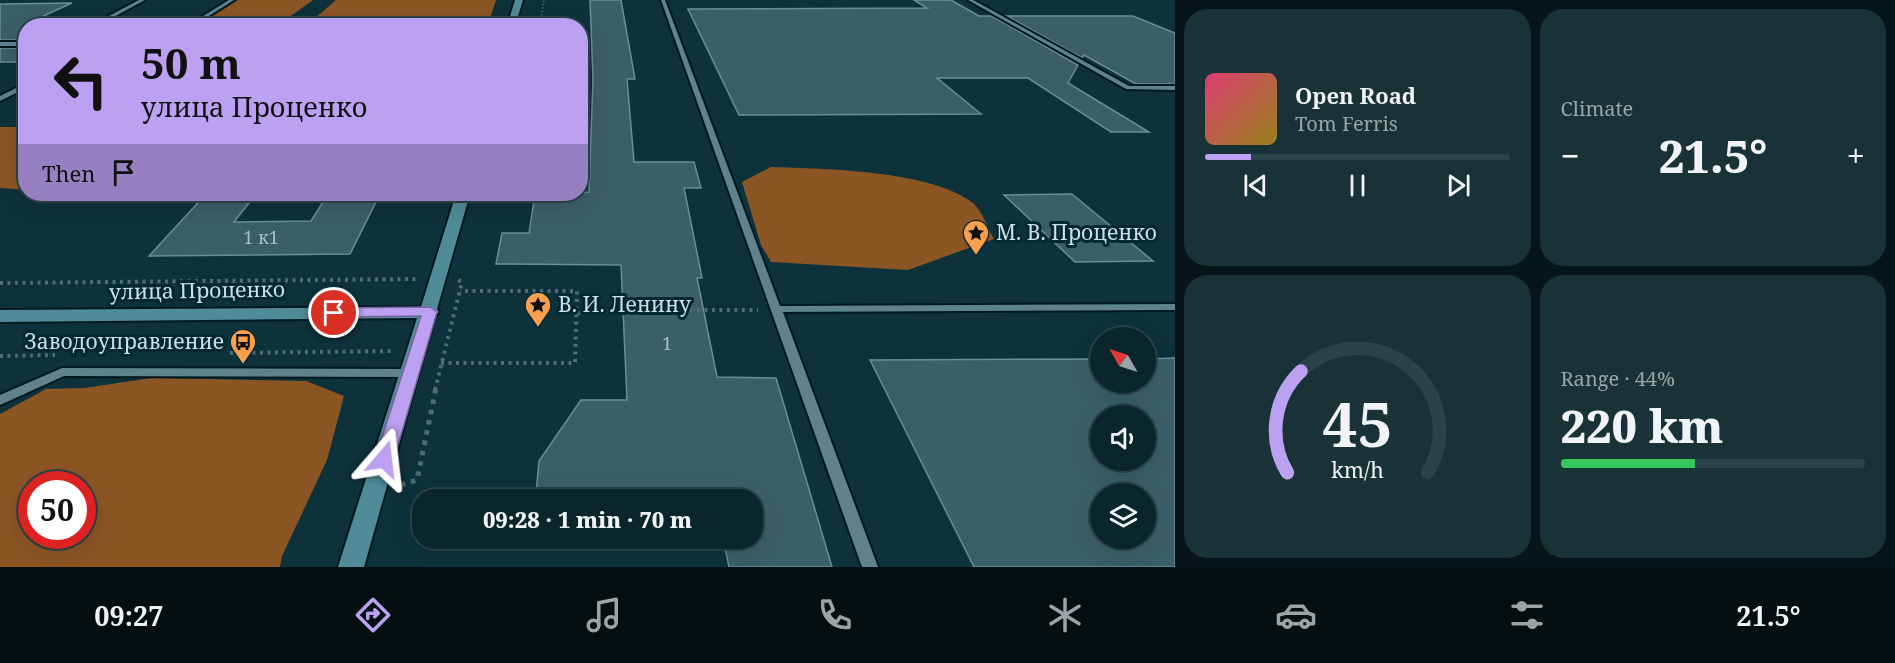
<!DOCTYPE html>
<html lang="en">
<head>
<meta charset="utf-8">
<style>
	:root { --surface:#0a262c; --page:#183238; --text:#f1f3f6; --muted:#99a5a9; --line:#2a4348; --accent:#bca0f2 }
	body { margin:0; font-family:"Noto Serif",serif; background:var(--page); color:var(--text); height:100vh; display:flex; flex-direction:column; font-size:22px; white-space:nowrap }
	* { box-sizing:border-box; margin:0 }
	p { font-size:20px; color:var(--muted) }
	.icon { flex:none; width:33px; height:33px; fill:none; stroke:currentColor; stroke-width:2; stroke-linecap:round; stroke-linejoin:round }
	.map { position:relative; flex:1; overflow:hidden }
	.sheet { display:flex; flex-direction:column; gap:9px; padding:9px; background:#061518; width:720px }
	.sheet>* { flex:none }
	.guide { position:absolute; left:18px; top:18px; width:570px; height:183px; border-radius:24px; box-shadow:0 6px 24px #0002,0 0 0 2px var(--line); background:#bca0f2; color:#111; overflow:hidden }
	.needle { width:39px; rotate:309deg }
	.fabs { position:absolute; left:1090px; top:327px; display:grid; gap:12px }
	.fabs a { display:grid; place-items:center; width:66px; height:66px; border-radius:50%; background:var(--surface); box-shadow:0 6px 24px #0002,0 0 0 2px var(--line); font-size:30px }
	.speed { position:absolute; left:18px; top:471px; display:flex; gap:12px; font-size:30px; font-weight:700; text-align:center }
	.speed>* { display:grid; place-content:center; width:78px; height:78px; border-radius:50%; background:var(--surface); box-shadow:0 6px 24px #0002,0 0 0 2px var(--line); line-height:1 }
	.speed .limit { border:9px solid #d22; background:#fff; color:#111 }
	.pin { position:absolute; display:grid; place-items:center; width:51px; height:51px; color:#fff; margin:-26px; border:3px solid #fff; border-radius:50%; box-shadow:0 2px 6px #0007 }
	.me { position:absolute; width:66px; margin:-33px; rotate:17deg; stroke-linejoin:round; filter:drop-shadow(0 0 4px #0008) }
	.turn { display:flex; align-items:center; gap:21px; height:126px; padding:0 24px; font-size:27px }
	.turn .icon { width:78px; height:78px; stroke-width:2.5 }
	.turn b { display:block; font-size:42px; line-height:51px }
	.then { display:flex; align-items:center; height:57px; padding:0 24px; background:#0003; gap:12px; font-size:22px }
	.big { font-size:45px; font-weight:800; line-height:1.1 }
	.sheet .widget { flex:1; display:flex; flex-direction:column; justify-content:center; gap:9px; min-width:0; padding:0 21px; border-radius:24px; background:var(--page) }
	.sheet .dial { align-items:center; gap:0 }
	.dial svg { height:156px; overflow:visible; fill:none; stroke:var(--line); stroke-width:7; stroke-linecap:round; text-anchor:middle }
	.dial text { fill:var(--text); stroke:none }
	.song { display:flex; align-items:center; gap:18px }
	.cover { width:72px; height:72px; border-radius:9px; background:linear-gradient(135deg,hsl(340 70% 55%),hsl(50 70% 35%)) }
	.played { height:6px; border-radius:3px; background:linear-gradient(90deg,var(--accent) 15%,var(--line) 15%) }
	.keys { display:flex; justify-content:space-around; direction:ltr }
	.heat { display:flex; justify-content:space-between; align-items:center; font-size:33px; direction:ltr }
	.charge { height:9px; border-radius:4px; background:linear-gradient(90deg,#34c759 44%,var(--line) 0) }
	.sheet .tiles { flex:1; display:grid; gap:9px; grid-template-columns:repeat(2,1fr) }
	.trip { position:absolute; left:412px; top:489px; width:351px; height:60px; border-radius:24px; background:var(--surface); box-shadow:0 6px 24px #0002,0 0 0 2px var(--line); font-weight:800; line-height:60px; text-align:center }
	.menu { display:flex; height:96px; justify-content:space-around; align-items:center; background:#040f12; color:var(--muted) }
	.menu .icon { width:42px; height:42px }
	.menu .on { color:var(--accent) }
	.menu b { font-size:27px; color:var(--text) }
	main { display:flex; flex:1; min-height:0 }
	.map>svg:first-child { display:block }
	.forest { fill:#8c5524; fill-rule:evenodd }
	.building { fill:#3b5f69; stroke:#698e98; stroke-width:1.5; fill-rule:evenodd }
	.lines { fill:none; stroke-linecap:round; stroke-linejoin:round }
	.service-casing { stroke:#00191f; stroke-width:4 }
	.secondary-casing { stroke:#00191f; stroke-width:4 }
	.path-far2 { stroke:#4d6c74; stroke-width:1.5; stroke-dasharray:1.5 2; stroke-linecap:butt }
	.path-far1 { stroke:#4d6c74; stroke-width:4; stroke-dasharray:3 4.5; stroke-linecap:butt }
	.path { stroke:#4d6c74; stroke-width:5; stroke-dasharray:4.5 6; stroke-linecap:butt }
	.service { fill:#5e838d; fill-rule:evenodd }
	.secondary { fill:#508b9a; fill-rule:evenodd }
	.route { fill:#bca0f2; stroke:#7a689d; stroke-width:1.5 }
	.labels { text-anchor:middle; stroke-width:6; stroke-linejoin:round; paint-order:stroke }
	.number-label { font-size:18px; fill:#a8bfc6 }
	.poi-label { font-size:21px; fill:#ccdfe5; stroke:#022831; text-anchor:start }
	.street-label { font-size:21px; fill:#ccdfe5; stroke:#022831 }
</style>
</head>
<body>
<main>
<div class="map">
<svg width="1175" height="567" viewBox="0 0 1175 567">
	<rect width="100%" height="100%" fill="#0d323b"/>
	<path class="forest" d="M238,0H313L278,25H196Z
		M336,0H496L488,25H307Z
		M0,127H25V190L0,188Z
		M771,167C825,169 930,170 973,203C982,210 988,229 994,239L908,270L771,262L761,245L742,182Z
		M152,378L306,381L344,396L327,460L282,556L280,567H0V414L46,389L84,388ZM82,484V536H32V484Z"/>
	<path class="building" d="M590,0H621L635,79H627L634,162H694L701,188H684L702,278H697L717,377L776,378L832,567H729L723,538H753V500H542L536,493L539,461L581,400H627L621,265L496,264L502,233H529L535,194L589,192L593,79Z
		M914,0H951L979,16H992L1078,65L1068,83L1149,132H1111L1028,78H937L981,114L739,115L688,9L927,8Z
		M72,3L26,24V40H0V4Z
		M1007,16H1133L1175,33V84H1136L1084,55L1082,58Z
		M0,48H26V62H0Z
		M206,194H256L234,222L311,221L328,194H380L350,254L149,256Z
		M1072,194L1153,261L1075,262L1004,195Z
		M1175,358V567H974L870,360L1101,359V382H1146V359ZM1101,416H1146V460H1101ZM1101,494H1146V538H1101Z"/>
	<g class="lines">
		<g class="service-casing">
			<path id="service" d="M139,0H145L97,26H90Z
				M229,0H234L193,26H187Z
				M661,0H665L780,306L1175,304V310L783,312L878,567H862Z
				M968,0H973L1129,86H1175V90L1126,89Z
				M0,42H26V46H0Z
				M26,83V88L0,101V96Z
				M62,368L411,369L415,370L417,373L415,376L411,377L64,376L0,405V395Z"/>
		</g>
		<g class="secondary-casing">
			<path id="secondary" d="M515,0H523L515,26H507Z
				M456,194H470L437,309L439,312L435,316L364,567H338L417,318L0,322V310L421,307Z"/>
		</g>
		<path class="path-far2" d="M540,26L544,0"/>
		<path class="path-far1" d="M0,283L416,279
			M577,313L623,310H758
			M230,353L394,351
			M0,356L55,355
			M441,363H575L577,291H460
			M435,390L462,282L456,279"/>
		<path class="path" d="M401,485L417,480L436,388"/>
		<use href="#service" class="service"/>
		<use href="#secondary" class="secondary"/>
	</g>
	<path class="route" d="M430,307L437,312L394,459L391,464L384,466L378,464L375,459L421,316L334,317L327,313L334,308Z"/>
	<defs>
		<g id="sight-pin" transform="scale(1.35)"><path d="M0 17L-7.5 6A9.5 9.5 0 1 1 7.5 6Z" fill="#fa9f4e" stroke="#022831"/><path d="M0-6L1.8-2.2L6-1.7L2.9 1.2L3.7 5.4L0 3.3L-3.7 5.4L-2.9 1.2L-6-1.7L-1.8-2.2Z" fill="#111"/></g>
		<g id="bus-pin" transform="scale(1.35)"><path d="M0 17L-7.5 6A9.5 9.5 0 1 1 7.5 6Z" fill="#fa9f4e" stroke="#022831"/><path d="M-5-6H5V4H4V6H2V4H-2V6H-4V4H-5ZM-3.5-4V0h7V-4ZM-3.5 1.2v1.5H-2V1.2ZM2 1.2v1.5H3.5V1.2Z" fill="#111"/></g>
	</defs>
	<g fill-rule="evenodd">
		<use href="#sight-pin" x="976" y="233"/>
		<use href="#sight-pin" x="538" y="305"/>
		<use href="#bus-pin" x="243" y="342"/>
	</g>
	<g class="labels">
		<g class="number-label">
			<text x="261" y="244">1 к1</text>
			<text x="667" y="350">1</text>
		</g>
		<g class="poi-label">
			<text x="996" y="240">М. В. Проценко</text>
			<text x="558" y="312">В. И. Ленину</text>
			<text x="224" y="349" text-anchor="end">Заводоуправление</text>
		</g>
		<g class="street-label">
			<text transform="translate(197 291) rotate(-1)" y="7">улица Проценко</text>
		</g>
	</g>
</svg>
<div class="fabs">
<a><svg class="needle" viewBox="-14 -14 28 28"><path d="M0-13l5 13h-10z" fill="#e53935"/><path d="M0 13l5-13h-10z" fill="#99a5a9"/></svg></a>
<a><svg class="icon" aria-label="sound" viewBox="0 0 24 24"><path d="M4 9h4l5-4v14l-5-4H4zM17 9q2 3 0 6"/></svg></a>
<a><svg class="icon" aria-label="layers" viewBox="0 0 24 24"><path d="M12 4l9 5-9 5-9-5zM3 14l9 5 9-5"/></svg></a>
</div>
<div class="speed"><div class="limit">50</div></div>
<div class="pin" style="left:334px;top:313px;background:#d93025"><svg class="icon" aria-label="arrive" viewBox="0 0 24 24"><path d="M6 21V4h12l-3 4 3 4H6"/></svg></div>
<svg class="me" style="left:384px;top:459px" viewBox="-20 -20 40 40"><path d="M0-17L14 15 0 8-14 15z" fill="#bca0f2" stroke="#fff" stroke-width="4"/></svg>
<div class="trip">09:28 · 1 min · 70 m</div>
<div class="guide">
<div class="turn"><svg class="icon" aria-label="left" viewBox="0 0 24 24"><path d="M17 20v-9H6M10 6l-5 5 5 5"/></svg><div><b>50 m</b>улица Проценко</div></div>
<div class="then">Then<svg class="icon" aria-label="arrive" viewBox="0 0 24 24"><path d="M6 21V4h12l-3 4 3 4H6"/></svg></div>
</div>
</div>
<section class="sheet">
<div class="tiles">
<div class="widget">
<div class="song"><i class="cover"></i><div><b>Open Road</b><p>Tom Ferris</p></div></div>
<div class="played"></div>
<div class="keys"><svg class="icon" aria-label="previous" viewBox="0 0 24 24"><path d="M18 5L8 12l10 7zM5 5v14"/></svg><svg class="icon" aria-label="pause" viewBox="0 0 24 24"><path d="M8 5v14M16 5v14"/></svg><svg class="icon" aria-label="next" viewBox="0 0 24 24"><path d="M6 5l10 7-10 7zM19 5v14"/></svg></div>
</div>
<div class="widget"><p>Climate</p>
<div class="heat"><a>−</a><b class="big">21.5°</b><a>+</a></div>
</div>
<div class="widget dial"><svg viewBox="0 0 100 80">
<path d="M14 69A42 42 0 1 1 86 69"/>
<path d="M14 69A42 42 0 0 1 21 17" stroke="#bca0f2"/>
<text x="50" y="56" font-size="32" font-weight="700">45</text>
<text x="50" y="72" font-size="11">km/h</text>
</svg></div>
<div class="widget"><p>Range · 44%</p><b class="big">220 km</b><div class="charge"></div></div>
</div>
</section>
</main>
<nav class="menu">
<b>09:27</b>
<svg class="icon on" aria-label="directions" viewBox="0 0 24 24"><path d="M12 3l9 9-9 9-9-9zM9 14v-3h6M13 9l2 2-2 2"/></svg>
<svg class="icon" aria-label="music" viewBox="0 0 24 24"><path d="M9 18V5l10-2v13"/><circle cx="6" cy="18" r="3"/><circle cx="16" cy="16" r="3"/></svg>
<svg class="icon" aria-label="phone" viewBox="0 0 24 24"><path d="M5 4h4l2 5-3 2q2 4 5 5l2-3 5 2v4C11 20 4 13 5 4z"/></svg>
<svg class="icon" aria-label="climate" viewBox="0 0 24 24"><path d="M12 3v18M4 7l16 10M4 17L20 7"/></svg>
<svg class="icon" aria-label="car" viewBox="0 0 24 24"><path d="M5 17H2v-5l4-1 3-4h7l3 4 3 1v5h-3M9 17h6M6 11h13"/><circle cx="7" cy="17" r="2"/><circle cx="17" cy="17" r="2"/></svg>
<svg class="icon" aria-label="filters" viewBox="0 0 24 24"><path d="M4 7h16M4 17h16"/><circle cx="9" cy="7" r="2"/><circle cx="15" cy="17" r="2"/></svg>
<b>21.5°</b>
</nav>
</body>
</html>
